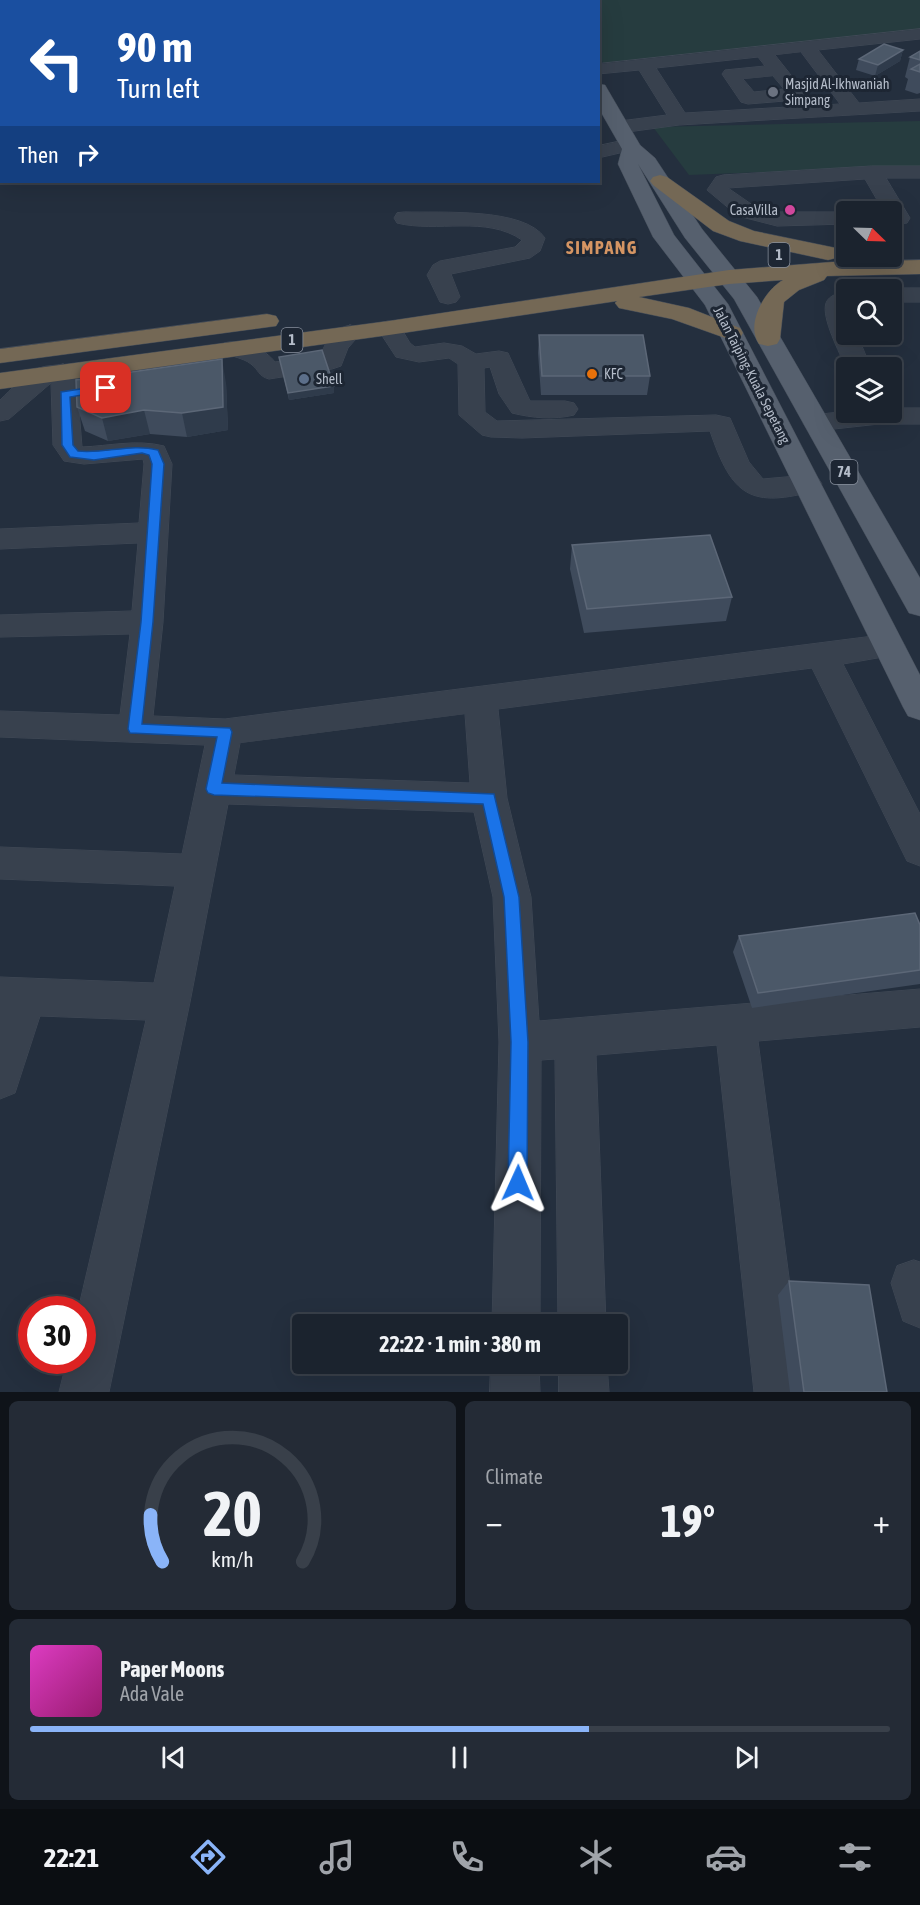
<!DOCTYPE html>
<html lang="en">
<head>
<meta charset="utf-8">
<style>
	:root { --surface:#1b232e; --page:#242b36; --text:#f1f3f6; --muted:#a0a4aa; --line:#39404a; --accent:#8ab4f8 }
	body { margin:0; font-family:"Asap Condensed",sans-serif; background:var(--page); color:var(--text); height:100vh; display:flex; flex-direction:column; font-size:22px; white-space:nowrap }
	* { box-sizing:border-box; margin:0 }
	p { font-size:20px; color:var(--muted) }
	.icon { flex:none; width:33px; height:33px; fill:none; stroke:currentColor; stroke-width:2; stroke-linecap:round; stroke-linejoin:round }
	.map { position:relative; height:1392px; overflow:hidden }
	.sheet { display:flex; flex-direction:column; gap:9px; padding:9px; background:#0f1319; flex:1 }
	.sheet>* { flex:none }
	.banner { position:absolute; left:0px; top:0px; width:600px; height:183px; box-shadow:0 6px 24px #0002,0 0 0 2px var(--line); background:#1a4fa0; color:#fff; overflow:hidden }
	.needle { width:39px; rotate:113deg }
	.buttons { position:absolute; left:836px; top:201px; display:grid; gap:12px }
	.buttons a { display:grid; place-items:center; width:66px; height:66px; border-radius:6px; background:var(--surface); box-shadow:0 6px 24px #0002,0 0 0 2px var(--line); font-size:30px }
	.speed { position:absolute; left:18px; top:1296px; display:flex; gap:12px; font-size:30px; font-weight:700; text-align:center }
	.speed>* { display:grid; place-content:center; width:78px; height:78px; border-radius:50%; background:var(--surface); box-shadow:0 6px 24px #0002,0 0 0 2px var(--line); line-height:1 }
	.speed .limit { border:9px solid #d22; background:#fff; color:#111 }
	.pin { position:absolute; display:grid; place-items:center; width:51px; height:51px; color:#fff; margin:-26px; border-radius:12px; box-shadow:0 3px 9px #0006 }
	.me { position:absolute; width:66px; margin:-33px; rotate:1deg; stroke-linejoin:round; filter:drop-shadow(0 0 4px #0008) }
	.turn { display:flex; align-items:center; gap:21px; height:126px; padding:0 18px; font-size:27px }
	.turn .icon { width:78px; height:78px; stroke-width:2.5 }
	.turn b { display:block; font-size:42px; line-height:51px }
	.then { display:flex; align-items:center; height:57px; padding:0 18px; background:#0003; gap:12px; font-size:22px }
	.big { font-size:45px; font-weight:700; line-height:1.1 }
	.sheet .card { flex:1; display:flex; flex-direction:column; justify-content:center; gap:9px; min-width:0; padding:0 21px; border-radius:9px; background:var(--page) }
	.sheet .dial { align-items:center; gap:0 }
	.dial svg { height:156px; overflow:visible; fill:none; stroke:var(--line); stroke-width:7; stroke-linecap:round; text-anchor:middle }
	.dial text { fill:var(--text); stroke:none }
	.song { display:flex; align-items:center; gap:18px }
	.cover { width:72px; height:72px; border-radius:9px; background:linear-gradient(135deg,hsl(310 70% 55%),hsl(320 70% 35%)) }
	.played { height:6px; border-radius:3px; background:linear-gradient(90deg,var(--accent) 65%,var(--line) 65%) }
	.keys { display:flex; justify-content:space-around; direction:ltr }
	.heat { display:flex; justify-content:space-between; align-items:center; font-size:33px; direction:ltr }
	.sheet .tiles { flex:1; display:grid; gap:9px; grid-template-columns:1fr 1fr }
	.card:last-child { grid-column:span 2 }
	.trip { position:absolute; left:292px; top:1314px; width:336px; height:60px; border-radius:6px; background:var(--surface); box-shadow:0 6px 24px #0002,0 0 0 2px var(--line); font-weight:700; line-height:60px; text-align:center }
	.dock { display:flex; height:96px; justify-content:space-around; align-items:center; background:#0b0e12; color:var(--muted) }
	.dock .icon { width:42px; height:42px }
	.dock .active { color:var(--accent) }
	.dock b { font-size:27px; color:var(--text) }
	.map>svg:first-child { display:block }
	.green { fill:#263c3f }
	.lines { fill:none; stroke-linecap:round; stroke-linejoin:round }
	.minor-casing { stroke:#414a57; stroke-width:1 }
	.major-casing { stroke:#414a57; stroke-width:1 }
	.highway-casing { stroke:#434c59; stroke-width:1 }
	.minor { fill:#38414e; fill-rule:evenodd }
	.major { fill:#56606e; fill-rule:evenodd }
	.highway { fill:#746855; fill-rule:evenodd }
	.wall { fill:#3f4b5c }
	.shaded-wall { fill:#2f3b4b }
	.building { fill:#4b5868; stroke:#5c6777; stroke-width:1.5 }
	.route { fill:#1a73e8; stroke:#114b97; stroke-width:1.5 }
	.worship-dot { fill:#6b7280; stroke:#1d2633; stroke-width:2 }
	.hotel-dot { fill:#d1479c; stroke:#1d2633; stroke-width:2 }
	.food-dot { fill:#e8710a; stroke:#1d2633; stroke-width:2 }
	.service-dot { fill:#5c6f8a; stroke:#1d2633; stroke-width:2 }
	.labels { text-anchor:middle; stroke-width:6; stroke-linejoin:round; paint-order:stroke }
	.far-poi-label { font-size:14px; fill:#b4bcc9; stroke:#1d2633; text-anchor:start }
	.far-street-label { font-size:14px; fill:#b4bcc9; stroke:#1d2633 }
	.shield { fill:#1d2633; stroke:#878f9c; stroke-width:1.5 }
	.shield-label { font-size:15px; font-weight:bold; fill:#b4bcc9 }
	.far-district-label { font-size:18px; font-weight:bold; letter-spacing:1.5px; fill:#d59563; stroke:#1d2633 }
</style>
</head>
<body>
<div class="map">
<svg width="920" height="1392" viewBox="0 0 920 1392">
	<rect width="100%" height="100%" fill="#242f3e"/>
	<path class="green" d="M560,0H920V30L603,63L599,56L598,2Z
		M920,121V166L689,175L653,127Z"/>
	<g class="lines">
		<g class="minor-casing">
			<path id="minor" d="M171,0H187L188,2H171Z
				M920,29V39L818,50L859,103L920,99V111L679,125L620,133L613,131L610,127L613,123L620,121L667,115L639,70L598,74V64ZM801,52L840,104L685,113L656,68L758,57L765,66L725,70L722,74L741,102L748,104L797,100L804,98L806,94L775,55ZM773,76L784,89L754,92L743,79Z
				M0,110H2V122H0Z
				M0,135H2V147H0Z
				M630,139L637,141L640,145L637,149L598,158V146Z
				M872,166H920V178H886L910,218L907,223L899,224L891,223V212H884L865,179L728,188L754,206L777,212H846V224L777,226L738,216L707,190L716,177L723,175Z
				M405,212C440,213 524,207 545,238L540,251L530,258L451,274L460,297L456,302L448,304L440,302L427,275L433,265L440,261L515,247L522,240C486,215 437,233 397,223L394,218L397,213Z
				M891,288H920V302H891V290H885Z
				M846,291V334H857L871,368H846C840,353 821,318 826,303C829,295 839,293 846,291Z
				M389,321L398,323L410,343L415,347L444,343L462,346L476,354L499,351L508,353L530,401H565L574,403L578,409L574,415C553,420 533,418 512,413L499,394L490,367L484,368L485,412L497,421L716,415L730,418L749,462L763,479L808,475L818,478L822,484L818,490C750,509 732,496 710,431L522,438L491,437L482,435L459,415L458,364L449,358L419,362L396,357L377,328L380,323Z
				M350,325L359,327L362,332L348,348L341,366L332,369L269,379C258,376 259,370 251,364C241,356 228,358 221,348L224,343C242,338 265,349 275,362L321,355C325,341 335,328 350,325Z
				M63,364L72,367L76,372L82,447C110,446 136,439 164,446L172,464L163,622L153,716L225,719L889,634L900,638L905,646L900,654L843,664L920,814V866L907,861L812,668L498,709L507,798L531,897L539,1021L920,989V1027L758,1041L804,1392H754L717,1045L596,1055L606,1324H558L555,1059L541,1060L540,1324H492L499,1042L493,897L474,812L228,804L190,1002L109,1392H59L67,1360H82V1310H78L146,1020L40,1016L15,1093L0,1099V977L154,983L175,886L0,879V847L182,854L205,745L0,737V711L120,715L130,634L0,637V615L132,611L138,543L0,549V529L139,523L144,464L143,459L84,464L64,461L53,445L51,383L9,419L0,421V400C11,390 25,373 39,368C47,365 55,366 63,364ZM465,714L470,783L234,775L240,743Z
				M891,408H920V424H879L816,431L807,429L803,423L807,417C835,410 862,412 891,412Z
				M914,1260L920,1262V1328L903,1321L891,1283L897,1266Z
				M491,1364H539L540,1392H490Z
				M559,1364H607L609,1392H559Z"/>
		</g>
		<g class="major-casing">
			<path id="major" d="M538,0H554L555,2H538Z
				M598,84L605,85L640,145L655,158L702,229L757,297L920,578V616L909,613L734,299L685,238L638,164L674,235L728,304L920,675V720L908,716L903,707L705,305L653,237L618,164L622,149L598,107Z"/>
		</g>
		<g class="highway-casing">
			<path id="highway" d="M660,175L667,177L729,221L754,231L836,248L839,253L836,258L828,260L740,241L713,231L653,185L650,181L653,177Z
				M920,260V274L827,276L824,280L799,290L784,302L780,339L777,344L768,346L759,344C745,324 765,290 783,280L729,284L639,297L689,308L740,328L743,333L740,338L731,340L672,319L619,308L615,303L617,301L389,335L0,389V373L389,321L729,270L832,262Z
				M267,314L276,316L279,321L276,326L0,363V349Z"/>
		</g>
		<use href="#minor" class="minor"/>
		<use href="#major" class="major"/>
		<use href="#highway" class="highway"/>
	</g>
	<path class="wall" d="M903,50L900,61L875,76L856,70L859,59Z
		M920,51V93L917,94L905,90L908,79L905,77L910,57Z
		M539,335L650,376L647,395H541L538,353Z
		M279,357L334,393L289,400Z
		M226,383L228,430L187,437L150,434L108,441L85,431L77,407Z
		M572,545L732,597L726,621L584,633L570,569Z
		M920,925V984L752,1008L733,952L739,936Z
		M789,1281L887,1392H790L778,1295Z"/>
	<path class="shaded-wall" d="M903,50L900,61L875,76L878,65Z
		M222,359L226,383L228,430L187,437L182,413Z
		M334,386V393L289,400L288,393Z
		M144,410L150,434L108,441L102,418Z"/>
	<path class="building" d="M884,44L903,50L878,65L859,59Z
		M920,51V60L910,57Z
		M920,64V72L911,69Z
		M539,335H643L650,376H542Z
		M322,350L334,386L288,393L279,357Z
		M222,359L223,407L182,413L144,410L102,418L77,407L76,380Z
		M710,535L732,597L587,609L572,545Z
		M915,913L920,925V970L758,993L739,936Z
		M789,1281L869,1285L887,1392H804Z"/>
	<path class="route" d="M106,385L111,388L110,390L70,397L73,445L78,451C105,454 131,443 158,450L164,464L153,622L142,724L230,728L232,732L222,783L494,794L519,897L528,1042L527,1183L524,1190L518,1192L511,1190L508,1183L511,1042L504,897L483,804L214,795L208,793L206,789L217,737L130,733L128,729L141,622L152,464L149,455L142,453L94,460L70,457L62,445L61,392Z"/>
	<circle class="worship-dot" cx="773" cy="92" r="6"/>
	<circle class="hotel-dot" cx="790" cy="210" r="6"/>
	<circle class="food-dot" cx="592" cy="374" r="6"/>
	<circle class="service-dot" cx="304" cy="379" r="6"/>
	<g class="labels">
		<g class="far-poi-label">
			<text x="785" y="89">Masjid Al-Ikhwaniah<tspan x="785" dy="16">Simpang</tspan></text>
			<text x="778" y="215" text-anchor="end">CasaVilla</text>
			<text x="604" y="379">KFC</text>
			<text x="316" y="384">Shell</text>
		</g>
		<g class="far-street-label">
			<text transform="translate(752 375) rotate(63)" y="5">Jalan Taiping-Kuala Sepetang</text>
		</g>
		<g class="shield">
			<rect x="768.5" y="243" width="21" height="24" rx="4.5"/>
			<rect x="281.5" y="328" width="21" height="24" rx="4.5"/>
			<rect x="830.5" y="460" width="27" height="24" rx="4.5"/>
		</g>
		<g class="shield-label">
			<text x="779" y="260">1</text>
			<text x="292" y="345">1</text>
			<text x="844" y="477">74</text>
		</g>
		<g class="far-district-label">
			<text x="602" y="254">SIMPANG</text>
		</g>
	</g>
</svg>
<div class="buttons">
<a><svg class="needle" viewBox="-14 -14 28 28"><path d="M0-13l5 13h-10z" fill="#e53935"/><path d="M0 13l5-13h-10z" fill="#a0a4aa"/></svg></a>
<a><svg class="icon" aria-label="search" viewBox="0 0 24 24"><circle cx="10" cy="10" r="6"/><path d="M15 15l6 6"/></svg></a>
<a><svg class="icon" aria-label="layers" viewBox="0 0 24 24"><path d="M12 4l9 5-9 5-9-5zM3 14l9 5 9-5"/></svg></a>
</div>
<div class="speed"><div class="limit">30</div></div>
<div class="pin" style="left:106px;top:388px;background:#d93025"><svg class="icon" aria-label="arrive" viewBox="0 0 24 24"><path d="M6 21V4h12l-3 4 3 4H6"/></svg></div>
<svg class="me" style="left:518px;top:1183px" viewBox="-20 -20 40 40"><path d="M0-17L14 15 0 8-14 15z" fill="#1a73e8" stroke="#fff" stroke-width="4"/></svg>
<div class="trip">22:22 · 1 min · 380 m</div>
<div class="banner">
<div class="turn"><svg class="icon" aria-label="left" viewBox="0 0 24 24"><path d="M17 20v-9H6M10 6l-5 5 5 5"/></svg><div><b>90 m</b>Turn left</div></div>
<div class="then">Then<svg class="icon" aria-label="right" viewBox="0 0 24 24"><path d="M7 20v-9h11M14 6l5 5-5 5"/></svg></div>
</div>
</div>
<section class="sheet">
<div class="tiles">
<div class="card dial"><svg viewBox="0 0 100 80">
<path d="M14 69A42 42 0 1 1 86 69"/>
<path d="M14 69A42 42 0 0 1 8 45" stroke="#8ab4f8"/>
<text x="50" y="56" font-size="32" font-weight="700">20</text>
<text x="50" y="72" font-size="11">km/h</text>
</svg></div>
<div class="card"><p>Climate</p>
<div class="heat"><a>−</a><b class="big">19°</b><a>+</a></div>
</div>
<div class="card">
<div class="song"><i class="cover"></i><div><b>Paper Moons</b><p>Ada Vale</p></div></div>
<div class="played"></div>
<div class="keys"><svg class="icon" aria-label="previous" viewBox="0 0 24 24"><path d="M18 5L8 12l10 7zM5 5v14"/></svg><svg class="icon" aria-label="pause" viewBox="0 0 24 24"><path d="M8 5v14M16 5v14"/></svg><svg class="icon" aria-label="next" viewBox="0 0 24 24"><path d="M6 5l10 7-10 7zM19 5v14"/></svg></div>
</div>
</div>
</section>
<nav class="dock">
<b>22:21</b>
<svg class="icon active" aria-label="directions" viewBox="0 0 24 24"><path d="M12 3l9 9-9 9-9-9zM9 14v-3h6M13 9l2 2-2 2"/></svg>
<svg class="icon" aria-label="music" viewBox="0 0 24 24"><path d="M9 18V5l10-2v13"/><circle cx="6" cy="18" r="3"/><circle cx="16" cy="16" r="3"/></svg>
<svg class="icon" aria-label="phone" viewBox="0 0 24 24"><path d="M5 4h4l2 5-3 2q2 4 5 5l2-3 5 2v4C11 20 4 13 5 4z"/></svg>
<svg class="icon" aria-label="climate" viewBox="0 0 24 24"><path d="M12 3v18M4 7l16 10M4 17L20 7"/></svg>
<svg class="icon" aria-label="car" viewBox="0 0 24 24"><path d="M5 17H2v-5l4-1 3-4h7l3 4 3 1v5h-3M9 17h6M6 11h13"/><circle cx="7" cy="17" r="2"/><circle cx="17" cy="17" r="2"/></svg>
<svg class="icon" aria-label="filters" viewBox="0 0 24 24"><path d="M4 7h16M4 17h16"/><circle cx="9" cy="7" r="2"/><circle cx="15" cy="17" r="2"/></svg>
</nav>
</body>
</html>
